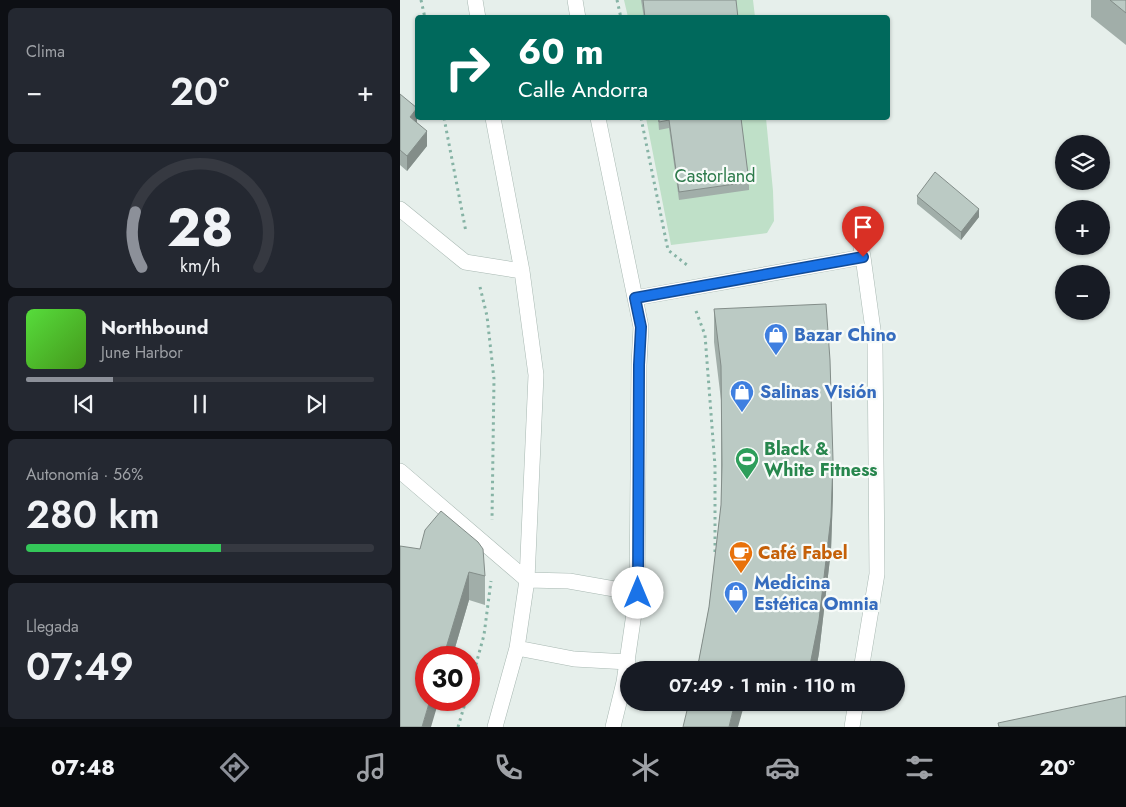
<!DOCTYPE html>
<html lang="es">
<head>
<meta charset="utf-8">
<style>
	:root { --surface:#171b24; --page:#242831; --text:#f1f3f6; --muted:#9ea1a6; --line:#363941; --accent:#8c9099 }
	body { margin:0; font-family:Jost,sans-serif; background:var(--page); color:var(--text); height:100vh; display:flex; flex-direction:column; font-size:19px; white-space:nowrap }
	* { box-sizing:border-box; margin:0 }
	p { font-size:16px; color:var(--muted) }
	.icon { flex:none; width:28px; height:28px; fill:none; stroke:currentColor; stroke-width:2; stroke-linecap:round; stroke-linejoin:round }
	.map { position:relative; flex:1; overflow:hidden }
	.panel { display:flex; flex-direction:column; gap:8px; padding:8px; background:#0d0f14; width:400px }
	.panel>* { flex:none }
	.hud { position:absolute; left:15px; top:15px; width:475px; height:105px; border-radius:5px; box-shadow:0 1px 4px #0004; background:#00695c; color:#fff; overflow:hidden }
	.controls { position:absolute; left:655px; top:135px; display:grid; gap:10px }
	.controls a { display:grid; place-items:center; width:55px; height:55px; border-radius:50%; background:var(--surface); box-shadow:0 1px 4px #0004; font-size:25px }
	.speed { position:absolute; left:15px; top:646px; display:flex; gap:10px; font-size:25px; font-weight:700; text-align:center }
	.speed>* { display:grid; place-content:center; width:65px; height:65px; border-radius:50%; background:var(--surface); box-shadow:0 1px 4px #0004; line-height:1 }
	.speed .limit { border:8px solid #d22; background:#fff; color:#111 }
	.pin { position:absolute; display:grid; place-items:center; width:42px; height:42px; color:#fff; margin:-51px -21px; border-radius:50% 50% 50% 0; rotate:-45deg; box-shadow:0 0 5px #0007 }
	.pin .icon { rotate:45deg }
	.me { position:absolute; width:55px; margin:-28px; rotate:0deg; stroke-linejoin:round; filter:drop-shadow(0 0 4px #0008) }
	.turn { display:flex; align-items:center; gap:18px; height:105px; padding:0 20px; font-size:22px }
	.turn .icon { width:65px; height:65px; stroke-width:2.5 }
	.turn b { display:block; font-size:35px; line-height:42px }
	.big { font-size:38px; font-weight:600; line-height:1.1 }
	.panel .tile { flex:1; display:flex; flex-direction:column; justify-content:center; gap:8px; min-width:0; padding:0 18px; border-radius:8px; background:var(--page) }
	.panel .dial { align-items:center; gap:0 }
	.dial svg { height:130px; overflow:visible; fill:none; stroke:var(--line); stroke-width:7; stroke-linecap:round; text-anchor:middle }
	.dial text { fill:var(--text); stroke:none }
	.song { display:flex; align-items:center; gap:15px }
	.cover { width:60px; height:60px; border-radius:8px; background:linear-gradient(135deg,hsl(110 70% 55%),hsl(100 70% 35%)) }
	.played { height:5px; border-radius:2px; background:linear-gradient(90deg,var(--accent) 25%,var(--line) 25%) }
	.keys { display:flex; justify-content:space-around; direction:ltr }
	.heat { display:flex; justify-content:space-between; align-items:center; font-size:28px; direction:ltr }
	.charge { height:8px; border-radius:4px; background:linear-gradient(90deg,#34c759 56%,var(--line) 0) }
	.trip { position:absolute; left:220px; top:661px; width:285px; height:50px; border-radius:25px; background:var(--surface); box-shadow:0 1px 4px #0004; font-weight:600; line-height:50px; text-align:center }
	.tabs { display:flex; height:80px; justify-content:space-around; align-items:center; background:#090b0e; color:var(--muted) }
	.tabs .icon { width:35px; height:35px }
	.tabs .on { color:var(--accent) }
	.tabs b { font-size:22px; color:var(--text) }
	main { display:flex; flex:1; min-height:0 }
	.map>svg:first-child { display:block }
	.green { fill:#bfe0c8 }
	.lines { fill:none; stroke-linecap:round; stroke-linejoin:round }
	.minor-casing { stroke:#a8b8b2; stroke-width:16 }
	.path { stroke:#86b3a5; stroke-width:3; stroke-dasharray:2.5 4; stroke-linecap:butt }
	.minor { stroke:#fff; stroke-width:15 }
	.wall { fill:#a1aea9 }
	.shaded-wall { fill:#838d89 }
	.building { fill:#bbcac4; stroke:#838d89 }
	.route-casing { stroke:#114b97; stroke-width:12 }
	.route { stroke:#1a73e8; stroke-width:9 }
	.labels { text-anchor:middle; stroke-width:4.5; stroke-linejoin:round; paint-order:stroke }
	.park-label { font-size:18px; fill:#2d7a4b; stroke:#f7fbf9 }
	.shop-label { font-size:18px; font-weight:bold; fill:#366cbe; stroke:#f7fbf9; text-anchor:start }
	.leisure-label { font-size:18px; font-weight:bold; fill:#27864d; stroke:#f7fbf9; text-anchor:start }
	.food-label { font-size:18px; font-weight:bold; fill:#c56008; stroke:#f7fbf9; text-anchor:start }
</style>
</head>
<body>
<main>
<section class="panel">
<div class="tile"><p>Clima</p>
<div class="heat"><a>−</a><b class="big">20°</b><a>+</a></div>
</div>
<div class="tile dial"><svg viewBox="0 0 100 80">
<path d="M14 69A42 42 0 1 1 86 69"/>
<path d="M14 69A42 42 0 0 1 10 35" stroke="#8c9099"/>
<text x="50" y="56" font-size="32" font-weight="700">28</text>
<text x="50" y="72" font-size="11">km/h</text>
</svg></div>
<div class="tile">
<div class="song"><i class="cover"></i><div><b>Northbound</b><p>June Harbor</p></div></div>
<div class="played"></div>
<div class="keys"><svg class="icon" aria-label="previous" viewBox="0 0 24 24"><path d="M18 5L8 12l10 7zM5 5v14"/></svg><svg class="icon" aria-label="pause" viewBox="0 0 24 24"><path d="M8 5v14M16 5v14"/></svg><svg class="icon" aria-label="next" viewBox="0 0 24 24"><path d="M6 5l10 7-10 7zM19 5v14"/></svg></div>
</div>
<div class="tile"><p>Autonomía · 56%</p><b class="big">280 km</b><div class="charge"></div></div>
<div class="tile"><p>Llegada</p><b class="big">07:49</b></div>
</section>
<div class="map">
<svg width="726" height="727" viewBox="0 0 726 727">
	<rect width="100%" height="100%" fill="#e6efeb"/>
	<path class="green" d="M224,0H353L355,17H228Z
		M246,118H366L373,191L374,221L367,233L271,245Z"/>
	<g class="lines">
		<g class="minor-casing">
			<path id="minor" d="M75,0L78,18
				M175,0L178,18
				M93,118L122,271L136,375L127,580L117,648L95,727
				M198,118L241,327L239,365L237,593L224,682L213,727
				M0,209L65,262L122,271
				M456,221L463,257L475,344L477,574L461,670
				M235,298L463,257
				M0,471L127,580L169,581L237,593
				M117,648L174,659L228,662
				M452,727L456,702"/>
		</g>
		<path class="path" d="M21,0L25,18
			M217,0L221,18
			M44,118L66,232
			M241,118L268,250L287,265
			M80,287L87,316L94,379L92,520
			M296,311L305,335L315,466V555
			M69,690L84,635L91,581
			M58,727L66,700"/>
		<use href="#minor" class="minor"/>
	</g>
	<path class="wall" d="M241,0H336L338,18H244Z
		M691,0H726V45L691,17Z
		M0,94L17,123L27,146L7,171L0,165Z
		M258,118H350L341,119L349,182V190L279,200L269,128L259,130Z
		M517,196L579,217L561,240L517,204Z
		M314,309L433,494L431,550L419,653L416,670H297L309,607L321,505V400L314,342Z
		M0,546L85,576V605L69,600L52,658H26Z
		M357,702H409L408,710Z"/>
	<path class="shaded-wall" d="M17,108V123L10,117Z
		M27,131V146L7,171V156Z
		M579,209V217L561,240V232Z
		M433,460V494L431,550L419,653L416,670H409Z
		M69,572V600L52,658H43Z
		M30,700H39L31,727H22Z
		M335,702H345L338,727H329Z"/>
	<path class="building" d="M243,0H336L338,18H245Z
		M710,0H726V13Z
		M0,94L17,108L10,117L27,131L7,156L0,150Z
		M259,118H341L349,182L279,192L269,120L259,122Z
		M535,172L579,209L561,232L517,196Z
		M426,304L430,360L433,460L431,517L419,620L409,670H363L345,667L344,670H297L309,607L321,505L322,465L321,366L314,309Z
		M41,511L78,542L83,549L85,576L69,572L43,658H26V700H30L22,727H0V546L20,549L25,530Z
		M726,696V727H599L598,723Z
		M289,702H335L329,727H283Z"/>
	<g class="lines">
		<g class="route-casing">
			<path id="route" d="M238,593L239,365L241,327L235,298L463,257"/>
		</g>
		<use href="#route" class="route"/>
	</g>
	<defs>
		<g id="shop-pin" transform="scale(1.25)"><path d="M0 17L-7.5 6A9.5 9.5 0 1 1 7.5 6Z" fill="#3f7fe0" stroke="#f7fbf9"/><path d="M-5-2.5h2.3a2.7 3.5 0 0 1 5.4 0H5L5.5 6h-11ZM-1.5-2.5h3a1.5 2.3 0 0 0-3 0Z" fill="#fff"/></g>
		<g id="stadium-pin" transform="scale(1.25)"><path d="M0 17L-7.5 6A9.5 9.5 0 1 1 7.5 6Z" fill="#2e9e5b" stroke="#f7fbf9"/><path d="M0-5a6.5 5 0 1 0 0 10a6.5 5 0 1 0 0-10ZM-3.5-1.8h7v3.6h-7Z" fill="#fff"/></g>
		<g id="cafe-pin" transform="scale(1.25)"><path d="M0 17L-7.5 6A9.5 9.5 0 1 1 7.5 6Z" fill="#e8710a" stroke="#f7fbf9"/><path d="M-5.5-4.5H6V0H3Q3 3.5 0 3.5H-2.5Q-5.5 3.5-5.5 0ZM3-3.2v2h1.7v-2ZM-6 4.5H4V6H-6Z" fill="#fff"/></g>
	</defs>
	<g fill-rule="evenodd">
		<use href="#shop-pin" x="376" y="335"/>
		<use href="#shop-pin" x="342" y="392"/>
		<use href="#stadium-pin" x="347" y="459"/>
		<use href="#cafe-pin" x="341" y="553"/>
		<use href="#shop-pin" x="336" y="593"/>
	</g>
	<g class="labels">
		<g class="park-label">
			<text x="315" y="182">Castorland</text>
		</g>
		<g class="shop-label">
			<text x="394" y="341">Bazar Chino</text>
			<text x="360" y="398">Salinas Visión</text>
			<text x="354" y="589">Medicina<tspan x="354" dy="21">Estética Omnia</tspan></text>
		</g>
		<g class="leisure-label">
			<text x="364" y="455">Black &amp;<tspan x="364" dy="21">White Fitness</tspan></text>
		</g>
		<g class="food-label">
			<text x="358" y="559">Café Fabel</text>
		</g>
	</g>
</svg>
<div class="controls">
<a><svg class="icon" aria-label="layers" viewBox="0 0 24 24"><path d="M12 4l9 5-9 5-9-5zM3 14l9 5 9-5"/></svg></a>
<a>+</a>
<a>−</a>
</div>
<div class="speed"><div class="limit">30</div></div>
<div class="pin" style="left:463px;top:257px;background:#d93025"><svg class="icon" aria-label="arrive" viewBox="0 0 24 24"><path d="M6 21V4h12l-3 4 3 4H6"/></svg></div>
<svg class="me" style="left:238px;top:593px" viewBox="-20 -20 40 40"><circle r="19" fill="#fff"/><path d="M0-13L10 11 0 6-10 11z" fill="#1a73e8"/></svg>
<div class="trip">07:49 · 1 min · 110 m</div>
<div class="hud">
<div class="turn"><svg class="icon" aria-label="right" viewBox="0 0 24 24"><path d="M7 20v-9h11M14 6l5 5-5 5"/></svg><div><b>60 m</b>Calle Andorra</div></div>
</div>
</div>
</main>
<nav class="tabs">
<b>07:48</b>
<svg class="icon on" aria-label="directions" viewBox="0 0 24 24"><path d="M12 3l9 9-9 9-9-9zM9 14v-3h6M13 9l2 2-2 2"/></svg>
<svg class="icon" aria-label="music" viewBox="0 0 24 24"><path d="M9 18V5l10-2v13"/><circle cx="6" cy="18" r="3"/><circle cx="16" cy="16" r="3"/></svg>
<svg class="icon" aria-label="phone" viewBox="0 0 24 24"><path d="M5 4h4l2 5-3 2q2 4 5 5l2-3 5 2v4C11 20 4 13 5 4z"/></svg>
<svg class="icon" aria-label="climate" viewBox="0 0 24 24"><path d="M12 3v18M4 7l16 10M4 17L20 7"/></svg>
<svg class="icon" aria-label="car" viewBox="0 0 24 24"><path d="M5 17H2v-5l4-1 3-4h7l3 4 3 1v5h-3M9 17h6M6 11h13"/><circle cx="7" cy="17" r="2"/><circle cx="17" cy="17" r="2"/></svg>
<svg class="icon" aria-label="filters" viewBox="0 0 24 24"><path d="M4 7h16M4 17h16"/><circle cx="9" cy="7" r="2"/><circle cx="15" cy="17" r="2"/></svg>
<b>20°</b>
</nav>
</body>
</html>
